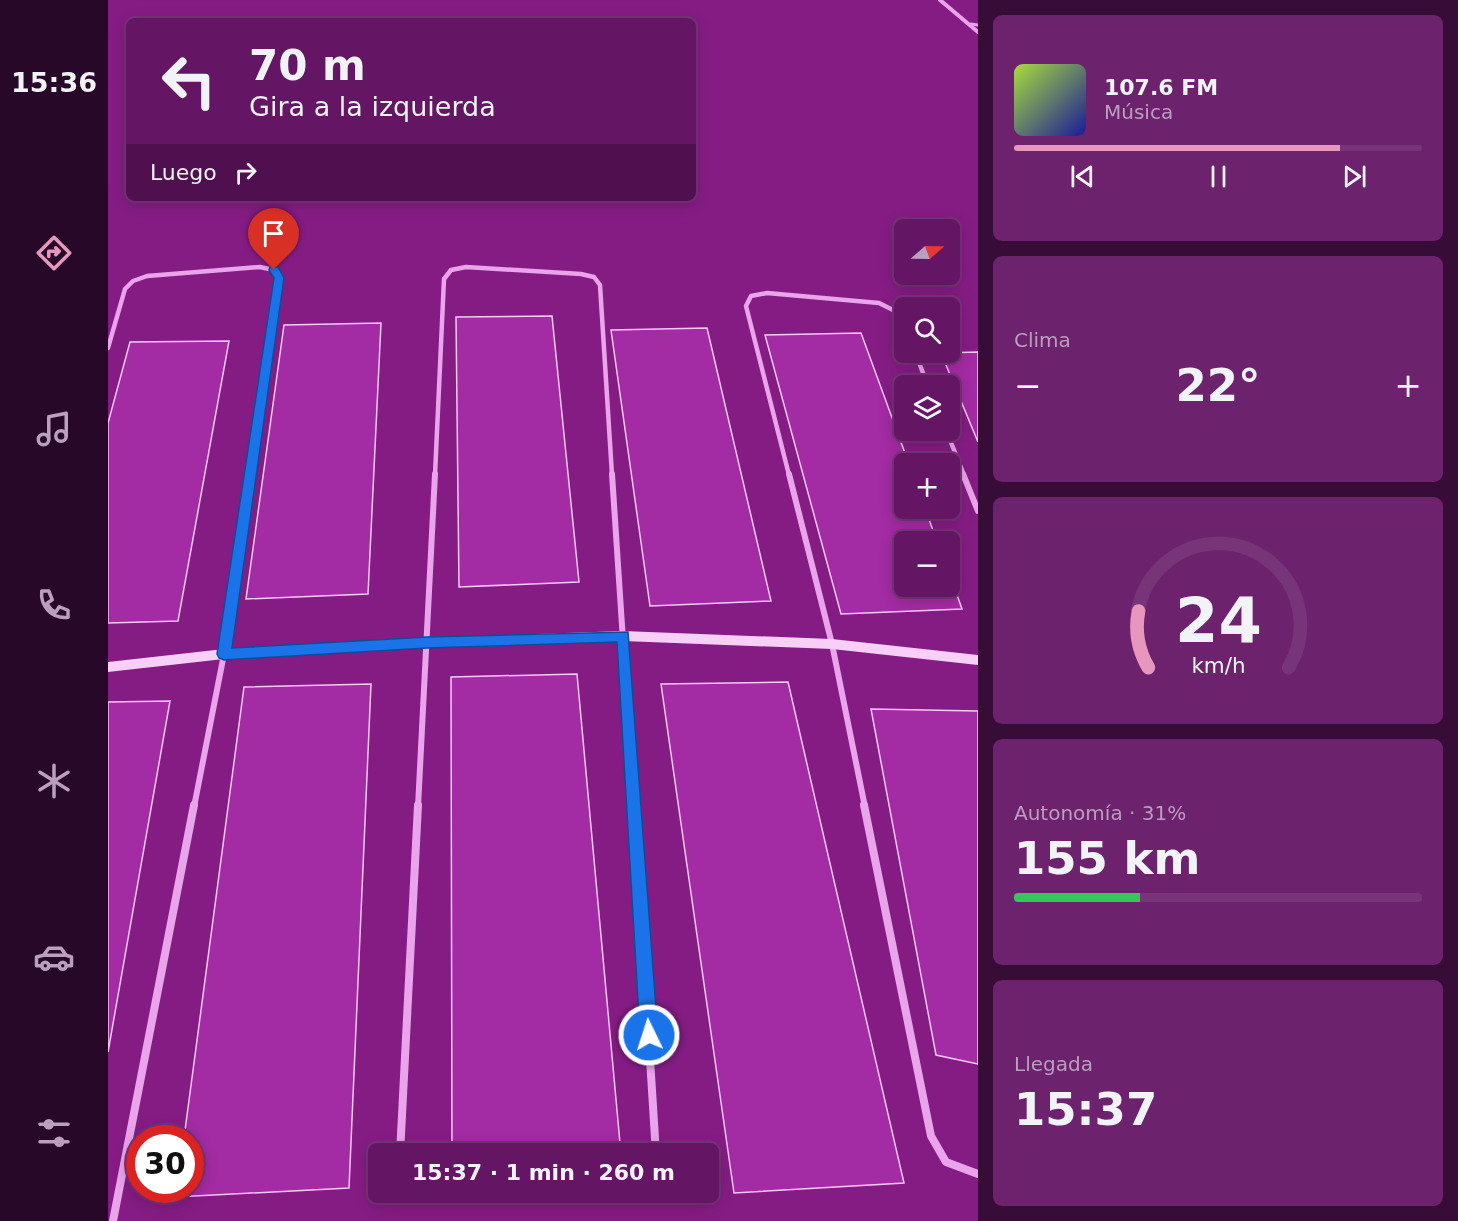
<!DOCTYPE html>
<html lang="es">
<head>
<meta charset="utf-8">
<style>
	:root { --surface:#641563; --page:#6c226c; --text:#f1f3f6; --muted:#bb9fbe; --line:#783478; --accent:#e797bd }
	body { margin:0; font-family:"DejaVu Sans",sans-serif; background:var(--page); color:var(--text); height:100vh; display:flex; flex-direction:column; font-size:22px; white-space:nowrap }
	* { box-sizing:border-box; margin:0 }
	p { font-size:20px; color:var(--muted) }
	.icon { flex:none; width:33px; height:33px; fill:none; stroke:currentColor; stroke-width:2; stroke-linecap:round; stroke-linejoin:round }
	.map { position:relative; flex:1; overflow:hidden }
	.drawer { display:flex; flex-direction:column; gap:15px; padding:15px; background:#370c36; width:480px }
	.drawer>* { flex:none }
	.hud { position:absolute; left:18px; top:18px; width:570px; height:183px; border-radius:9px; box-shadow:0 3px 15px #0003,0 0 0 2px var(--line); background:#641563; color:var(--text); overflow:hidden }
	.needle { width:39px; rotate:70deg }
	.buttons { position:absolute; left:786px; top:219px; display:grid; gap:12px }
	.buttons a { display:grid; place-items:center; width:66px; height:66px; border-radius:9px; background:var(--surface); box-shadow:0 3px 15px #0003,0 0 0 2px var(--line); font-size:30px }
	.speed { position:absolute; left:18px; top:1125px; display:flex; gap:12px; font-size:30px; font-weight:700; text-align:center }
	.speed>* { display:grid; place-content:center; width:78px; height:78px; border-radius:50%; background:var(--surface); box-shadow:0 3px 15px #0003,0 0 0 2px var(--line); line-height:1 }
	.speed .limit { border:9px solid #d22; background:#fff; color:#111 }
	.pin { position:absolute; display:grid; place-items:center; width:51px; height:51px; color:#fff; margin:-62px -26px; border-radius:50% 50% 50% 0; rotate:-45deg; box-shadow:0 0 6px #0007 }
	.pin .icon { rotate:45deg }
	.me { position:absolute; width:66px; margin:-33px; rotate:356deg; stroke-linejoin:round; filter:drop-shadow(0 0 4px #0008) }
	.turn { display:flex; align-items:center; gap:21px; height:126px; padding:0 24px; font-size:27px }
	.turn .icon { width:78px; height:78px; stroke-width:2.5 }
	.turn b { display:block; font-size:42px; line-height:51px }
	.then { display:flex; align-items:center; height:57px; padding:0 24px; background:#0003; gap:12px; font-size:22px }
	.big { font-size:45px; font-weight:700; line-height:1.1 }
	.drawer .widget { flex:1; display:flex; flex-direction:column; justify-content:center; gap:9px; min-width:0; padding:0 21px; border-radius:9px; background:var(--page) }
	.drawer .dial { align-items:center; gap:0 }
	.dial svg { height:156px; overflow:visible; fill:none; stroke:var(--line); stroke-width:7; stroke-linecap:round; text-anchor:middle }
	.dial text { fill:var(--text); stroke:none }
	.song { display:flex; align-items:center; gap:18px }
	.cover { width:72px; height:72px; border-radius:9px; background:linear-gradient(135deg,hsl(80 70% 55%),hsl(240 70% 35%)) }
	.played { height:6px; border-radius:3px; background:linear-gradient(90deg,var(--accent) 80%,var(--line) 80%) }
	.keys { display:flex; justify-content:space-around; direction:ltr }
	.heat { display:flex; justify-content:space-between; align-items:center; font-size:33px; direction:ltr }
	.charge { height:9px; border-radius:4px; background:linear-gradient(90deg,#34c759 31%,var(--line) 0) }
	.trip { position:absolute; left:260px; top:1143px; width:351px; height:60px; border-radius:9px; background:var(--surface); box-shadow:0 3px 15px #0003,0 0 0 2px var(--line); font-weight:700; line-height:60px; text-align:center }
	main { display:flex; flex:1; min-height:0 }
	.dock { display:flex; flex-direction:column; width:108px; justify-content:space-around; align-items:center; background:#280828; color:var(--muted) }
	.dock .icon { width:42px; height:42px }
	.dock .active { color:var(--accent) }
	.dock b { font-size:27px; color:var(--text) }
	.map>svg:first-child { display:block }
	.building { fill:#a32ba3; stroke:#f8c8f8; stroke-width:1.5 }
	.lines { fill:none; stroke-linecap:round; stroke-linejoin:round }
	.lane { stroke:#eaa4eb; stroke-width:3 }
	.street-far3 { stroke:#eaa4eb; stroke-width:4 }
	.street-far2 { stroke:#eaa4eb; stroke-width:4.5 }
	.street-far1 { stroke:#eaa4eb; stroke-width:6 }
	.street { stroke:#eaa4eb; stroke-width:8 }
	.secondary { fill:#f8cff7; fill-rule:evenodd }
	.route { fill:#1a73e8; stroke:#114b97; stroke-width:1.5 }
</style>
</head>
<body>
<main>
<nav class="dock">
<b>15:36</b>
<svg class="icon active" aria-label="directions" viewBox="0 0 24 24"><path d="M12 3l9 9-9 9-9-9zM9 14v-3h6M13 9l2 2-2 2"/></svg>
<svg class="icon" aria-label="music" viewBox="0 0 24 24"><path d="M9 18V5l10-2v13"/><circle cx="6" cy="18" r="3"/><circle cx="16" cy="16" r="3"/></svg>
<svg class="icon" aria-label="phone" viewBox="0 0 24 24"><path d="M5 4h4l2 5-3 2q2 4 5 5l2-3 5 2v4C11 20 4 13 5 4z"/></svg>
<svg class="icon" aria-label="climate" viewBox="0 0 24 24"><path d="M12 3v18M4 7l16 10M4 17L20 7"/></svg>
<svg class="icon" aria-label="car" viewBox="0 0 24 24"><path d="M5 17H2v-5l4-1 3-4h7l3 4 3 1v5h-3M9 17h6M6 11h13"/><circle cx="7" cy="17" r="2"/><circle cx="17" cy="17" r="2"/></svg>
<svg class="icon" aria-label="filters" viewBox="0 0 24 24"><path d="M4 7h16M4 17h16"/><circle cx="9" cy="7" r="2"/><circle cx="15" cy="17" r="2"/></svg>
</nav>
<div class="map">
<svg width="870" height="1221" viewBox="0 0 870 1221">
	<rect width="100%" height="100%" fill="#851c84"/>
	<path class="building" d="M444,316L471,582L351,587L348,317Z
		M273,323L260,594L138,599L176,325Z
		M599,328L663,601L542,606L503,330Z
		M753,333L801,464H796V508H817L829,542H796V586H842V575L854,609L733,614L657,335Z
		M121,341L70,621L0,623V423L22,342Z
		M870,352V442L833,353Z
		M469,674L513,1154H344L343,677Z
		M680,682L796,1183L626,1193L553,684Z
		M263,684L241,1188L68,1197L69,1190H82V1138H76L136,687Z
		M62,701L0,1052V702Z
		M763,709L870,711V1064L828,1055Z"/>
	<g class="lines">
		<path class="lane" d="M863,24L870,25"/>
		<path class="street-far3" d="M832,0L870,32"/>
		<path class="street-far2" d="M0,348L17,289L25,281L39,276L152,267L166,270L171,278L142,475
			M807,352L820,386
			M838,430L856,475
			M327,475L336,279L343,270L358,267L473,274L486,277L492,285L504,475
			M681,475L638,306L643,296L659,293L771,303L787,311L796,326"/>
		<path class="street-far1" d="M504,474L526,807
			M681,474L724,644L757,807
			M855,474L870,511
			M86,807L116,654L142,474
			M310,807L327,474"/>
		<path class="street" d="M526,805L548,1154
			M756,805L823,1136L838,1162L870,1174
			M292,1154L310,805
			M314,1192L326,1198L486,1192
			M5,1221L86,805"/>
		<path class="secondary" d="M515,631L724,639L870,655V665L724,649L515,641L319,648L116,659L0,672V662L116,649L319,638Z"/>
	</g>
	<path class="route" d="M162,267H170L176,278L124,648L319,637L520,632L550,1035L547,1041L541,1044L535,1041L532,1035L509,642L319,648L116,660L111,658L109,654L166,278L161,270Z"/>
</svg>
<div class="buttons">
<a><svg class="needle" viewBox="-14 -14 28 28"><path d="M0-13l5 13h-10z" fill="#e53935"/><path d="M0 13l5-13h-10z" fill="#bb9fbe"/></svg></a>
<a><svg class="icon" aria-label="search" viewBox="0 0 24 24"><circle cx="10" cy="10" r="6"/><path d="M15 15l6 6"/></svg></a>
<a><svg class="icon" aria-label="layers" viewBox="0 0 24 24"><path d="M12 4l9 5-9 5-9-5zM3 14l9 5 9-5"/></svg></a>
<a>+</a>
<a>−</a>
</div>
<div class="speed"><div class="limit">30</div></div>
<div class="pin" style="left:166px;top:270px;background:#d93025"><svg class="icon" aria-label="arrive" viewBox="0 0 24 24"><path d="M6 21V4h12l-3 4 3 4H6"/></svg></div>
<svg class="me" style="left:541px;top:1035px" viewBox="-20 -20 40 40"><circle r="17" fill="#1a73e8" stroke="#fff" stroke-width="3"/><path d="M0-11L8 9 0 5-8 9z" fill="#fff"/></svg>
<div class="trip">15:37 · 1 min · 260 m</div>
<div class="hud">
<div class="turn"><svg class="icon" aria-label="left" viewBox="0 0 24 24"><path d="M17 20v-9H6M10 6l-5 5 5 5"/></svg><div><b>70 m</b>Gira a la izquierda</div></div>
<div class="then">Luego<svg class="icon" aria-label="right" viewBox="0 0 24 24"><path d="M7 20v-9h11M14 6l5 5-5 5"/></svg></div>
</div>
</div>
<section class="drawer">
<div class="widget">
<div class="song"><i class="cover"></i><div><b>107.6 FM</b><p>Música</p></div></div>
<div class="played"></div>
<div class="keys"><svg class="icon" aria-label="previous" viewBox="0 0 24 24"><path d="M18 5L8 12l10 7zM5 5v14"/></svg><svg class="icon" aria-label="pause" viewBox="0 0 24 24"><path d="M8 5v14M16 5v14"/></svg><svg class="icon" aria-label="next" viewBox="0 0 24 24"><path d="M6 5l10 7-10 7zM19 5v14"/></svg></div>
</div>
<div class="widget"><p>Clima</p>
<div class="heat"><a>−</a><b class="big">22°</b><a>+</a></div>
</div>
<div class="widget dial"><svg viewBox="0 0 100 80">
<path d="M14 69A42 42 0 1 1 86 69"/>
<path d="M14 69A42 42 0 0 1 9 40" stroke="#e797bd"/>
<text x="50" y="56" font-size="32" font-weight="700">24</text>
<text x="50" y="72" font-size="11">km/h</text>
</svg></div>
<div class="widget"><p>Autonomía · 31%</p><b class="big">155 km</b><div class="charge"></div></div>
<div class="widget"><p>Llegada</p><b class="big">15:37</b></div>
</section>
</main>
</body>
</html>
